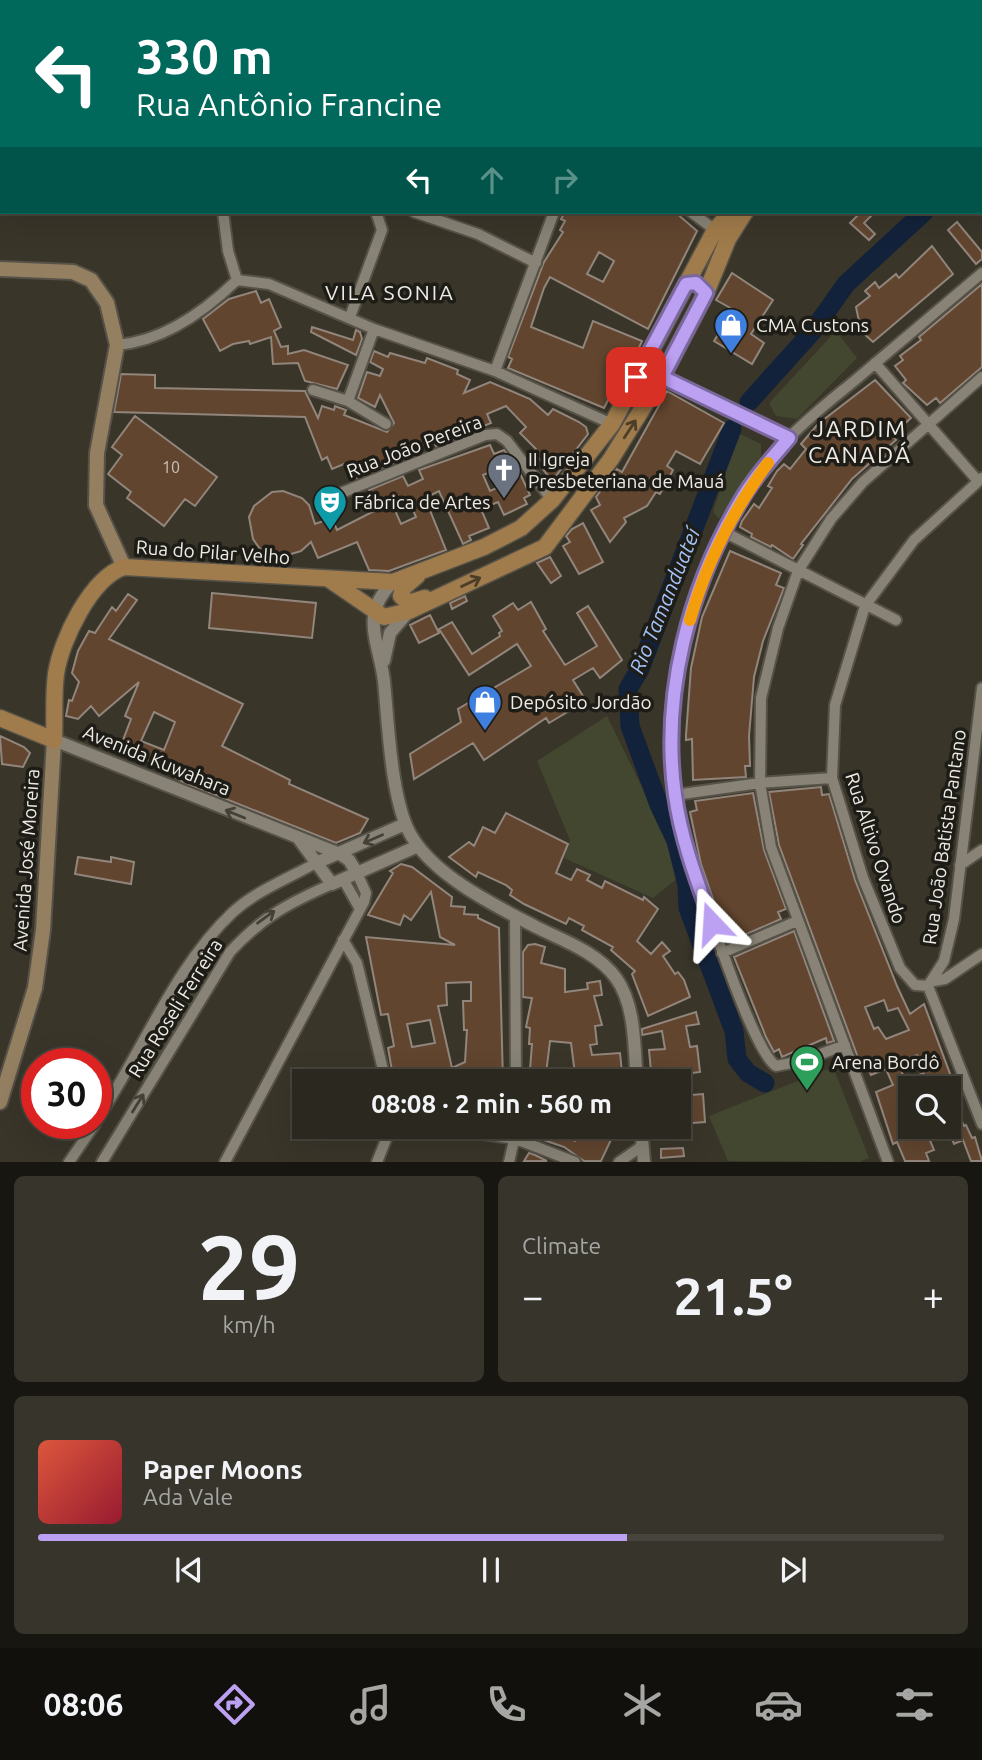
<!DOCTYPE html>
<html lang="en">
<head>
<meta charset="utf-8">
<style>
	:root { --surface:#2b281f; --page:#37342c; --text:#f1f3f6; --muted:#a6a6a4; --line:#47443d; --accent:#bca0f2 }
	body { margin:0; font-family:Ubuntu,sans-serif; background:var(--page); color:var(--text); height:100vh; display:flex; flex-direction:column; font-size:26px; white-space:nowrap }
	* { box-sizing:border-box; margin:0 }
	p { font-size:23px; color:var(--muted) }
	.icon { flex:none; width:38px; height:38px; fill:none; stroke:currentColor; stroke-width:2; stroke-linecap:round; stroke-linejoin:round }
	.map { position:relative; height:1162px; overflow:hidden }
	.details { display:flex; flex-direction:column; gap:14px; padding:14px; background:#181611; flex:1 }
	.details>* { flex:none }
	.hud { position:absolute; left:0px; top:0px; width:984px; height:214px; box-shadow:0 7px 28px #0002,0 0 0 2px var(--line); background:#00695c; color:#fff; overflow:hidden }
	.fabs { position:absolute; left:898px; top:1076px; display:grid; gap:14px }
	.fabs a { display:grid; place-items:center; width:63px; height:63px; border-radius:0px; background:var(--surface); box-shadow:0 7px 28px #0002,0 0 0 2px var(--line); font-size:35px }
	.speed { position:absolute; left:21px; top:1048px; display:flex; gap:14px; font-size:35px; font-weight:700; text-align:center }
	.speed>* { display:grid; place-content:center; width:91px; height:91px; border-radius:50%; background:var(--surface); box-shadow:0 7px 28px #0002,0 0 0 2px var(--line); line-height:1 }
	.speed .limit { border:10px solid #d22; background:#fff; color:#111 }
	.pin { position:absolute; display:grid; place-items:center; width:60px; height:60px; color:#fff; margin:-30px; border-radius:14px; box-shadow:0 4px 10px #0006 }
	.me { position:absolute; width:77px; margin:-38px; rotate:340deg; stroke-linejoin:round; filter:drop-shadow(0 0 5px #0008) }
	.turn { display:flex; align-items:center; gap:24px; height:147px; padding:0 21px; font-size:32px }
	.turn .icon { width:91px; height:91px; stroke-width:2.5 }
	.turn b { display:block; font-size:49px; line-height:60px }
	.lanes { display:flex; align-items:center; height:66px; padding:0 21px; background:#0003; justify-content:center; gap:35px; direction:ltr }
	.lanes .off { opacity:.35 }
	.big { font-size:52px; font-weight:700; line-height:1.1 }
	.details .card { flex:1; display:flex; flex-direction:column; justify-content:center; gap:10px; min-width:0; padding:0 24px; border-radius:10px; background:var(--page) }
	.details .dial { align-items:center; gap:0 }
	.dial b { font-size:91px; line-height:1 }
	.song { display:flex; align-items:center; gap:21px }
	.cover { width:84px; height:84px; border-radius:10px; background:linear-gradient(135deg,hsl(10 70% 55%),hsl(350 70% 35%)) }
	.played { height:7px; border-radius:4px; background:linear-gradient(90deg,var(--accent) 65%,var(--line) 65%) }
	.keys { display:flex; justify-content:space-around; direction:ltr }
	.heat { display:flex; justify-content:space-between; align-items:center; font-size:38px; direction:ltr }
	.details .tiles { flex:1; display:grid; gap:14px; grid-template-columns:1fr 1fr }
	.card:last-child { grid-column:span 2 }
	.trip { position:absolute; left:292px; top:1069px; width:399px; height:70px; border-radius:0px; background:var(--surface); box-shadow:0 7px 28px #0002,0 0 0 2px var(--line); font-weight:700; line-height:70px; text-align:center }
	.tabs { display:flex; height:112px; justify-content:space-around; align-items:center; background:#11100c; color:var(--muted) }
	.tabs .icon { width:49px; height:49px }
	.tabs .on { color:var(--accent) }
	.tabs b { font-size:32px; color:var(--text) }
	.map>svg:first-child { display:block }
	.green { fill:#434730 }
	.lines { fill:none; stroke-linecap:round; stroke-linejoin:round }
	.river { stroke:#13223b; stroke-width:19 }
	.building { fill:#61452f; stroke:#91857c; stroke-width:2; fill-rule:evenodd }
	.minor-casing { stroke:#565248; stroke-width:14 }
	.tertiary-casing { stroke:#565248; stroke-width:16 }
	.secondary-casing { stroke:#565248; stroke-width:18 }
	.primary-casing { stroke:#565248; stroke-width:19 }
	.minor { stroke:#888376; stroke-width:10 }
	.tertiary { stroke:#888376; stroke-width:12 }
	.secondary { stroke:#947f61; stroke-width:14 }
	.primary { stroke:#a07b4b; stroke-width:16 }
	.oneway { stroke:#4c3d29 }
	.oneway2 { stroke:#434038 }
	.route-casing { stroke:#7a689d; stroke-width:18 }
	.route { stroke:#bca0f2; stroke-width:12 }
	.slow { stroke:#f59e0b; stroke-width:12 }
	.labels { text-anchor:middle; stroke-width:7; stroke-linejoin:round; paint-order:stroke }
	.number-label { font-size:16px; fill:#cbc2b7 }
	.poi-label { font-size:19px; fill:#eeebe4; stroke:#1e1c17; text-anchor:start }
	.street-label { font-size:19px; fill:#eeebe4; stroke:#1e1c17 }
	.neighbourhood-label { font-size:21px; letter-spacing:2px; fill:#eeebe4; stroke:#1e1c17 }
	.water-label { font-size:21px; font-style:italic; fill:#a3c3f6; stroke:#1e1c17 }
	.quarter-label { font-size:23px; letter-spacing:2px; fill:#eeebe4; stroke:#1e1c17 }
</style>
</head>
<body>
<div class="map">
<svg width="982" height="1162" viewBox="0 0 982 1162">
	<rect width="100%" height="100%" fill="#393529"/>
	<path class="green" d="M836,331L857,358L797,419L776,416L769,403Z
		M738,433L761,444V456L719,519L713,512Z
		M607,716L684,873L653,898L564,858L570,840L537,761Z
		M198,968L210,977L145,1083L132,1076Z
		M833,1067L869,1158L860,1162L728,1161L709,1116Z"/>
	<g class="lines">
		<path class="river" d="M749,402L812,332L846,284L924,212
			M732,429L640,669L628,689L630,726L659,805L676,841L687,885L688,908L734,1031L737,1059L748,1073L765,1083"/>
	</g>
	<path class="building" d="M565,212H675L697,231L648,329L550,277L544,288L531,327L583,348L593,321L642,341L631,366L626,373L623,372L604,408L508,368L512,359L508,357L544,262L563,232L560,230L565,221L561,219ZM599,252L614,261L603,282L587,274Z
		M861,212H875L864,223L875,234L869,240L850,223Z
		M957,222L982,252V259L976,264L948,230Z
		M932,246L953,274L873,342L861,331L856,307L870,296L865,291L875,282L879,288L896,274L899,278Z
		M732,273L773,300L751,334L764,343L752,364L714,341L734,310L716,300Z
		M982,284V367L940,403L936,398L927,405L903,383L906,380L895,366L903,360L900,356L921,340L919,337Z
		M256,291L261,303L269,299L281,327L274,331L281,347L288,346V354L304,350L348,365L337,389L305,381L298,363L273,364L271,337L250,344L249,341L233,344L220,351L203,319L229,299Z
		M312,327L353,340L356,330L360,332L362,339L356,355L311,332Z
		M374,351L388,357L390,353L425,363L427,358L458,370L457,374L470,380L464,393L490,382L530,399L548,415L553,409L579,422L586,427L588,434L552,481L542,468L545,465L533,452L536,449L520,433L526,427L506,406L487,414L491,423L436,446L434,441L418,447L421,452L351,480L344,464L332,469L327,457L322,460L305,417L114,412L121,374L155,375V388L305,391L318,418L322,406L334,410L335,406L346,410L344,415L387,432L394,423L380,395L375,407L358,398L367,372L380,376L383,369L370,362Z
		M875,380L911,418L892,435L896,440L852,479L801,544L803,545L793,559L772,545L771,547L751,537L752,534L740,527L742,521L754,504L759,508L772,488L768,486L777,471L784,464L790,469L806,449L801,444L818,424Z
		M667,391L724,423L700,464L676,451L667,466L673,470L660,494L656,492L647,506L624,518L626,522L610,542L591,510L600,505L596,497L617,469L622,472Z
		M135,416L217,477L195,506L185,499L164,526L127,498L131,492L108,474L122,455L112,447Z
		M490,445L494,454L504,450L518,469L530,495L524,498L527,504L504,515L498,502L481,509L489,528L469,536L471,540L463,544L439,491L425,498L446,550L389,571L369,570L357,542L318,558L311,542L301,551L281,557L260,549L253,539L249,517L254,506L272,492L283,491L302,498L309,505L315,524L332,518L337,530L378,509L369,490L403,476L408,486L423,479L419,470ZM499,468L506,484L490,491L483,475ZM409,501L416,517L401,524L394,508Z
		M583,523L603,562L579,574L563,546L570,542L566,536L572,529Z
		M730,551L781,573L776,585L784,588L763,641L754,677L749,736L750,766H745L746,777L693,780L692,739L686,740V735L691,668L702,617Z
		M550,557L561,576L551,583L537,563Z
		M212,593L316,603L312,638L209,628Z
		M128,594L137,600L109,639L243,704L222,746L290,780L289,784L368,819L360,833L336,843L181,781L176,778L178,774L120,748L131,719L125,716L139,682L99,716L91,706L78,719L66,716L69,700L72,701L79,682L72,673L78,651L89,631L95,633L112,607L116,611ZM154,712L175,722L164,750L141,741Z
		M465,596L467,601L452,609L450,603Z
		M531,602L546,629L543,631L565,665L597,646L577,613L588,606L622,660L600,678L593,668L573,680L586,701L549,723L546,718L484,760L473,743L414,779L410,754L461,722L458,709L531,666L517,644L469,675L439,629L452,622L472,654L500,636L499,633L502,631L493,616L513,603L518,610Z
		M430,615L439,633L419,643L410,625Z
		M0,736L24,747L30,753L23,767L2,764Z
		M821,787L822,795L829,794L855,880L897,986L910,1014L924,1004L962,1106L956,1108L964,1126L966,1125L972,1138L975,1137L982,1161H971L963,1140L954,1144L948,1130L929,1138L934,1150L926,1153L929,1161H905L897,1142L893,1144L876,1092L893,1085L886,1069L871,1075L865,1061L860,1063L779,845L769,792ZM884,1000L888,1011L898,1008L909,1030L886,1039L878,1027L874,1029L865,1007ZM917,1055L924,1073L905,1080L898,1063ZM948,1080V1127H910V1112L906,1114L899,1098L910,1093V1088H928Z
		M753,793L764,850L786,909L778,912L781,919L728,942L701,864L690,812L697,810L695,801Z
		M506,813L568,844L556,873L571,880L577,869L590,875L587,880L602,888L605,881L643,900L644,897L658,909L637,941L651,954L662,942L670,951L663,956L675,974L678,972L684,980L690,997L648,1016L632,974L635,971L611,950L613,947L582,930L584,926L569,918L566,924L524,904L510,895L512,890L506,885L478,872L476,877L449,857L469,842L474,846L483,827L495,833Z
		M78,857L111,862V857L134,862L131,884L75,874Z
		M401,864L412,867L452,897L451,906L465,907L464,914L478,915V918L499,928L503,1082H394L388,1048L394,1046L388,1014L381,1015L366,937L455,945L440,937L431,892L411,920L404,915L400,925L368,915L393,873L390,871ZM471,982V1001H463L464,1030H467L465,1062L452,1068L438,1006L447,1005L446,983ZM430,1020L435,1043L412,1047L407,1024Z
		M794,931L834,1041L827,1043L826,1038L782,1057L779,1049L774,1052L766,1037L734,957Z
		M535,944L545,947L541,963L565,969V992L588,989L587,983L600,981L602,995L594,996L602,1025L595,1026L597,1044L590,1045L592,1055L620,1053L623,1082H576L571,1043L550,1041L545,1082H529L532,1044H529L530,1028L526,1027L532,998L523,997V952L528,945Z
		M696,1012L699,1024L686,1026L690,1047L697,1046L700,1072L684,1074L685,1082H652L649,1050L665,1049L662,1031L642,1035V1029Z
		M703,1094L705,1122L679,1124V1096Z
		M527,1127L555,1132L575,1141L580,1127L594,1131V1127H617L601,1161H584L564,1147L526,1134Z
		M683,1148L684,1156L661,1158V1149Z
		M529,1153L535,1155L547,1161H524Z"/>
	<g class="lines">
		<g class="minor-casing">
			<path id="minor" d="M67,0L68,2
				M319,0V2
				M470,0L471,2
				M765,0L768,2
				M117,2L120,0
				M0,193H2
				M223,212L228,251L237,280
				M414,212L478,234L536,263
				M691,212L715,230
				M350,317L382,230L376,212
				M117,345C164,341 204,312 237,280L269,284L374,329L495,371L612,424
				M875,363L978,481
				M495,371L554,212
				M662,377L789,438
				M313,390L348,401L386,424
				M348,401L374,329
				M341,493L485,435L497,434L507,441L552,500
				M724,532L896,620
				M675,795L760,783L832,778
				M960,865L982,850
				M343,879L360,909
				M515,915L516,1082
				M343,940L357,963L386,1082
				M722,953L797,921
				M934,981L945,979L982,954
				M928,986L915,985L900,968L863,878L832,778L835,705L865,606L914,540L982,478
				M928,986L944,961L954,919L982,688
				M928,986L982,1124
				M845,1045L802,1061L776,1066C756,1053 720,944 710,917C696,877 681,837 675,795C657,672 702,528 789,438C808,418 831,400 853,382C896,346 939,309 982,273
				M96,1121C141,1055 174,967 233,912C256,891 289,878 316,863
				M439,1127L516,1139L575,1162
				M69,1162L95,1124
				M102,1162L230,952C262,917 289,903 332,884
				M225,1162L364,902L366,893L357,873
				M377,1162L391,1127
				M509,1162L517,1127
				M619,1162L642,1146
				M888,1162L771,847L760,783L761,698L778,628L798,571L831,519L863,482L982,377"/>
		</g>
		<g class="tertiary-casing">
			<path id="tertiary" d="M340,2L348,0
				M0,85L2,86
				M393,582C359,615 379,641 384,681C388,721 391,804 412,837C436,877 496,906 536,927C564,941 597,952 616,978C636,1006 634,1048 637,1082
				M384,661L390,633L409,611
				M54,740L340,854L349,860L357,873
				M299,839L332,884L418,846
				M316,863L405,824
				M641,1127L644,1162"/>
		</g>
		<g class="secondary-casing">
			<path id="secondary" d="M0,269L73,272L91,280L107,303L117,345L97,453L96,505L124,567
				M0,1102L35,988L43,930L54,740"/>
		</g>
		<g class="primary-casing">
			<path id="primary" d="M966,2L968,0
				M417,576L403,588L401,596L409,603L425,598
				M330,580L384,617L409,611L545,547L611,459L662,377L706,293L728,239L745,212
				M0,718L54,740C55,719 53,696 56,674C61,640 91,578 124,567L393,582L484,547L521,528L552,500L612,424L715,230L731,212"/>
		</g>
		<use href="#minor" class="minor"/>
		<use href="#tertiary" class="tertiary"/>
		<use href="#secondary" class="secondary"/>
		<use href="#primary" class="primary"/>
	</g>
	<defs><path id="oneway-shaft" d="M-6 0H5M1.5-3L5.5 0L1.5 3" fill="none" stroke-width="1.6" stroke-linecap="round" stroke-linejoin="round" transform="scale(1.75)"/></defs>
	<g class="oneway">
		<use href="#oneway-shaft" transform="translate(630 429) rotate(-57)"/>
		<use href="#oneway-shaft" transform="translate(471 582) rotate(-25)"/>
	</g>
	<g class="oneway2">
		<use href="#oneway-shaft" transform="translate(235 814) rotate(-158)"/>
		<use href="#oneway-shaft" transform="translate(373 839) rotate(156)"/>
		<use href="#oneway-shaft" transform="translate(266 917) rotate(-36)"/>
		<use href="#oneway-shaft" transform="translate(138 1103) rotate(-58)"/>
	</g>
	<g class="lines">
		<g class="route-casing">
			<path id="route" d="M636,377L686,284L696,283L706,293L662,377L789,438C772,458 753,479 740,502C689,588 661,695 675,795C681,839 697,881 712,923"/>
		</g>
		<use href="#route" class="route"/>
		<path class="slow" d="M690,620C707,561 732,512 768,463"/>
	</g>
	<defs>
		<g id="shop-pin" transform="scale(1.75)"><path d="M0 17L-7.5 6A9.5 9.5 0 1 1 7.5 6Z" fill="#3f7fe0" stroke="#1e1c17"/><path d="M-5-2.5h2.3a2.7 3.5 0 0 1 5.4 0H5L5.5 6h-11ZM-1.5-2.5h3a1.5 2.3 0 0 0-3 0Z" fill="#fff"/></g>
		<g id="church-pin" transform="scale(1.75)"><path d="M0 17L-7.5 6A9.5 9.5 0 1 1 7.5 6Z" fill="#6b7280" stroke="#1e1c17"/><path d="M-1.2-6h2.4v3.5h3.3v2.4h-3.3V6h-2.4V-.1h-3.3v-2.4h3.3Z" fill="#fff"/></g>
		<g id="theatre-pin" transform="scale(1.75)"><path d="M0 17L-7.5 6A9.5 9.5 0 1 1 7.5 6Z" fill="#0f9aa8" stroke="#1e1c17"/><path d="M-5-5.5Q0-4 5-5.5V0Q5 5 0 6Q-5 5-5 0ZM-3.3-2.5H-1v1.5H-3.3ZM1-2.5H3.3v1.5H1ZM-2.8 1Q0 5.5 2.8 1Z" fill="#fff"/></g>
		<g id="stadium-pin" transform="scale(1.75)"><path d="M0 17L-7.5 6A9.5 9.5 0 1 1 7.5 6Z" fill="#2e9e5b" stroke="#1e1c17"/><path d="M0-5a6.5 5 0 1 0 0 10a6.5 5 0 1 0 0-10ZM-3.5-1.8h7v3.6h-7Z" fill="#fff"/></g>
	</defs>
	<g fill-rule="evenodd">
		<use href="#shop-pin" x="731" y="325"/>
		<use href="#church-pin" x="504" y="470"/>
		<use href="#theatre-pin" x="330" y="502"/>
		<use href="#shop-pin" x="485" y="702"/>
		<use href="#stadium-pin" x="807" y="1062"/>
	</g>
	<g class="labels">
		<g class="number-label">
			<text x="171" y="473">10</text>
		</g>
		<g class="poi-label">
			<text x="756" y="332">CMA Custons</text>
			<text x="528" y="466">II Igreja<tspan x="528" dy="22">Presbeteriana de Mauá</tspan></text>
			<text x="354" y="509">Fábrica de Artes</text>
			<text x="510" y="709">Depósito Jordão</text>
			<text x="832" y="1069">Arena Bordô</text>
		</g>
		<g class="street-label">
			<text transform="translate(414 446) rotate(-21)" y="7">Rua João Pereira</text>
			<text transform="translate(213 552) rotate(4)" y="7">Rua do Pilar Velho</text>
			<text transform="translate(157 760) rotate(22)" y="7">Avenida Kuwahara</text>
			<text transform="translate(944 837) rotate(-82)" y="7">Rua João Batista Pantano</text>
			<text transform="translate(876 848) rotate(72)" y="7">Rua Altivo Ovando</text>
			<text transform="translate(26 860) rotate(-86)" y="7">Avenida José Moreira</text>
			<text transform="translate(175 1008) rotate(-58)" y="7">Rua Roseli Ferreira</text>
		</g>
		<g class="neighbourhood-label">
			<text x="390" y="300">VILA SONIA</text>
		</g>
		<g class="water-label">
			<text transform="translate(665 601) rotate(-68)" y="7">Rio Tamanduateí</text>
		</g>
		<g class="quarter-label">
			<text x="860" y="437">JARDIM<tspan x="860" dy="26">CANADÁ</tspan></text>
		</g>
	</g>
</svg>
<div class="fabs">
<a><svg class="icon" aria-label="search" viewBox="0 0 24 24"><circle cx="10" cy="10" r="6"/><path d="M15 15l6 6"/></svg></a>
</div>
<div class="speed"><div class="limit">30</div></div>
<div class="pin" style="left:636px;top:377px;background:#d93025"><svg class="icon" aria-label="arrive" viewBox="0 0 24 24"><path d="M6 21V4h12l-3 4 3 4H6"/></svg></div>
<svg class="me" style="left:712px;top:923px" viewBox="-20 -20 40 40"><path d="M0-17L14 15 0 8-14 15z" fill="#bca0f2" stroke="#fff" stroke-width="4"/></svg>
<div class="trip">08:08 · 2 min · 560 m</div>
<div class="hud">
<div class="turn"><svg class="icon" aria-label="left" viewBox="0 0 24 24"><path d="M17 20v-9H6M10 6l-5 5 5 5"/></svg><div><b>330 m</b>Rua Antônio Francine</div></div>
<div class="lanes"><svg class="icon" aria-label="left" viewBox="0 0 24 24"><path d="M17 20v-9H6M10 6l-5 5 5 5"/></svg><svg class="icon off" aria-label="ahead" viewBox="0 0 24 24"><path d="M12 20V5M6 11l6-6 6 6"/></svg><svg class="icon off" aria-label="right" viewBox="0 0 24 24"><path d="M7 20v-9h11M14 6l5 5-5 5"/></svg></div>
</div>
</div>
<section class="details">
<div class="tiles">
<div class="card dial"><b>29</b><p>km/h</p></div>
<div class="card"><p>Climate</p>
<div class="heat"><a>−</a><b class="big">21.5°</b><a>+</a></div>
</div>
<div class="card">
<div class="song"><i class="cover"></i><div><b>Paper Moons</b><p>Ada Vale</p></div></div>
<div class="played"></div>
<div class="keys"><svg class="icon" aria-label="previous" viewBox="0 0 24 24"><path d="M18 5L8 12l10 7zM5 5v14"/></svg><svg class="icon" aria-label="pause" viewBox="0 0 24 24"><path d="M8 5v14M16 5v14"/></svg><svg class="icon" aria-label="next" viewBox="0 0 24 24"><path d="M6 5l10 7-10 7zM19 5v14"/></svg></div>
</div>
</div>
</section>
<nav class="tabs">
<b>08:06</b>
<svg class="icon on" aria-label="directions" viewBox="0 0 24 24"><path d="M12 3l9 9-9 9-9-9zM9 14v-3h6M13 9l2 2-2 2"/></svg>
<svg class="icon" aria-label="music" viewBox="0 0 24 24"><path d="M9 18V5l10-2v13"/><circle cx="6" cy="18" r="3"/><circle cx="16" cy="16" r="3"/></svg>
<svg class="icon" aria-label="phone" viewBox="0 0 24 24"><path d="M5 4h4l2 5-3 2q2 4 5 5l2-3 5 2v4C11 20 4 13 5 4z"/></svg>
<svg class="icon" aria-label="climate" viewBox="0 0 24 24"><path d="M12 3v18M4 7l16 10M4 17L20 7"/></svg>
<svg class="icon" aria-label="car" viewBox="0 0 24 24"><path d="M5 17H2v-5l4-1 3-4h7l3 4 3 1v5h-3M9 17h6M6 11h13"/><circle cx="7" cy="17" r="2"/><circle cx="17" cy="17" r="2"/></svg>
<svg class="icon" aria-label="filters" viewBox="0 0 24 24"><path d="M4 7h16M4 17h16"/><circle cx="9" cy="7" r="2"/><circle cx="15" cy="17" r="2"/></svg>
</nav>
</body>
</html>
